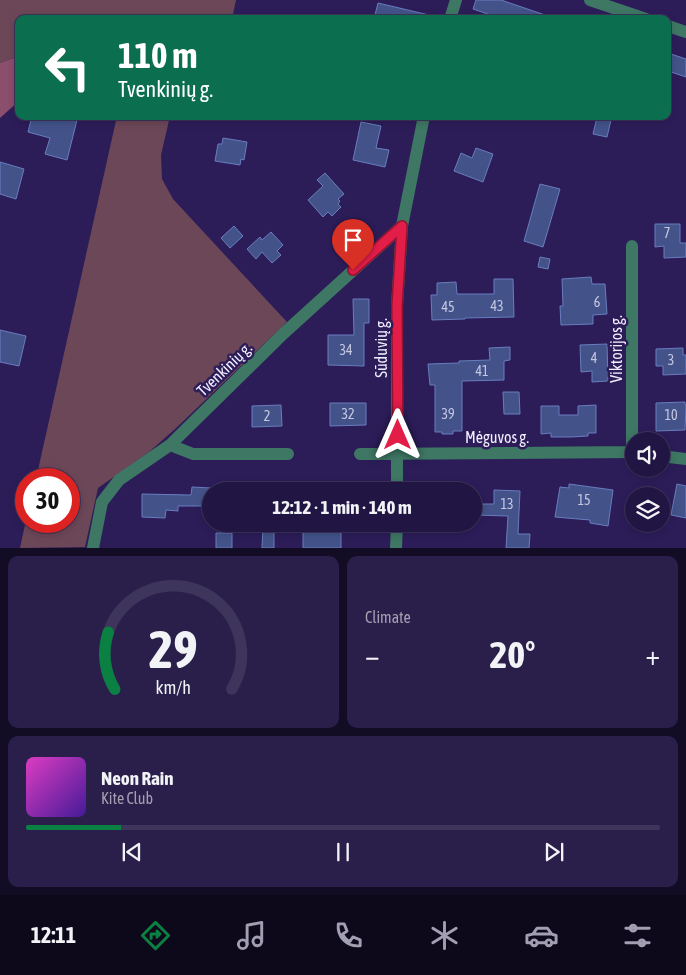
<!DOCTYPE html>
<html lang="en">
<head>
<meta charset="utf-8">
<style>
	:root { --surface:#211643; --page:#291f4a; --text:#f1f3f6; --muted:#a29fb2; --line:#3e355c; --accent:#0b8043 }
	body { margin:0; font-family:"Asap Condensed",sans-serif; background:var(--page); color:var(--text); height:100vh; display:flex; flex-direction:column; font-size:19px; white-space:nowrap }
	* { box-sizing:border-box; margin:0 }
	p { font-size:16px; color:var(--muted) }
	.icon { flex:none; width:28px; height:28px; fill:none; stroke:currentColor; stroke-width:2; stroke-linecap:round; stroke-linejoin:round }
	.map { position:relative; height:548px; overflow:hidden }
	.sheet { display:flex; flex-direction:column; gap:8px; padding:8px; background:#120c25; flex:1 }
	.sheet>* { flex:none }
	.hud { position:absolute; left:15px; top:15px; width:656px; height:105px; border-radius:10px; box-shadow:0 2px 8px #0003,0 0 0 1px var(--line); background:#0b6e4f; color:#fff; overflow:hidden }
	.fabs { position:absolute; left:625px; top:432px; display:grid; gap:10px }
	.fabs a { display:grid; place-items:center; width:45px; height:45px; border-radius:50%; background:var(--surface); box-shadow:0 2px 8px #0003,0 0 0 1px var(--line); font-size:25px }
	.speed { position:absolute; left:15px; top:468px; display:flex; gap:10px; font-size:25px; font-weight:700; text-align:center }
	.speed>* { display:grid; place-content:center; width:65px; height:65px; border-radius:50%; background:var(--surface); box-shadow:0 2px 8px #0003,0 0 0 1px var(--line); line-height:1 }
	.speed .limit { border:8px solid #d22; background:#fff; color:#111 }
	.pin { position:absolute; display:grid; place-items:center; width:42px; height:42px; color:#fff; margin:-51px -21px; border-radius:50% 50% 50% 0; rotate:-45deg; box-shadow:0 0 5px #0007 }
	.pin .icon { rotate:45deg }
	.me { position:absolute; width:55px; margin:-28px; rotate:0deg; stroke-linejoin:round; filter:drop-shadow(0 0 4px #0008) }
	.turn { display:flex; align-items:center; gap:18px; height:105px; padding:0 20px; font-size:22px }
	.turn .icon { width:65px; height:65px; stroke-width:2.5 }
	.turn b { display:block; font-size:35px; line-height:42px }
	.big { font-size:38px; font-weight:700; line-height:1.1 }
	.sheet .card { flex:1; display:flex; flex-direction:column; justify-content:center; gap:8px; min-width:0; padding:0 18px; border-radius:10px; background:var(--page) }
	.sheet .dial { align-items:center; gap:0 }
	.dial svg { height:130px; overflow:visible; fill:none; stroke:var(--line); stroke-width:7; stroke-linecap:round; text-anchor:middle }
	.dial text { fill:var(--text); stroke:none }
	.song { display:flex; align-items:center; gap:15px }
	.cover { width:60px; height:60px; border-radius:8px; background:linear-gradient(135deg,hsl(310 70% 55%),hsl(260 70% 35%)) }
	.played { height:5px; border-radius:2px; background:linear-gradient(90deg,var(--accent) 15%,var(--line) 15%) }
	.keys { display:flex; justify-content:space-around; direction:ltr }
	.heat { display:flex; justify-content:space-between; align-items:center; font-size:28px; direction:ltr }
	.sheet .tiles { flex:1; display:grid; gap:8px; grid-template-columns:1fr 1fr }
	.card:last-child { grid-column:span 2 }
	.trip { position:absolute; left:202px; top:482px; width:280px; height:50px; border-radius:25px; background:var(--surface); box-shadow:0 2px 8px #0003,0 0 0 1px var(--line); font-weight:700; line-height:50px; text-align:center }
	.tabs { display:flex; height:80px; justify-content:space-around; align-items:center; background:#0d091b; color:var(--muted) }
	.tabs .icon { width:35px; height:35px }
	.tabs .current { color:var(--accent) }
	.tabs b { font-size:22px; color:var(--text) }
	.map>svg:first-child { display:block }
	.green { fill:#6c4758 }
	.forest { fill:#8b4e6c }
	.building { fill:#43538a; stroke:#697dbe }
	.lines { fill:none; stroke-linecap:round; stroke-linejoin:round }
	.minor { stroke:#3e7764; stroke-width:12 }
	.route-casing { stroke:#92132f; stroke-width:12 }
	.route { stroke:#e11d48; stroke-width:9 }
	.labels { text-anchor:middle; stroke-width:5; stroke-linejoin:round; paint-order:stroke }
	.number-label { font-size:14px; fill:#c6c8e2 }
	.street-label { font-size:16px; fill:#f1efff; stroke:#2c1d59 }
</style>
</head>
<body>
<div class="map">
<svg width="686" height="548" viewBox="0 0 686 548">
	<rect width="100%" height="100%" fill="#2c1d59"/>
	<path class="green" d="M0,0H236L232,19H19V56L0,63Z
		M117,116H170L161,155L162,179L173,199L287,322L175,429L149,452L98,488L85,547L20,548L26,520V521H69V479H36Z"/>
	<path class="forest" d="M19,56V101L0,118V63Z"/>
	<path class="building" d="M476,0H501L551,17V19H502L473,9Z
		M378,3L429,15V19H374Z
		M668,53L686,59V77L668,71Z
		M32,116L45,119V116H78L67,160L45,154L50,138L28,132Z
		M597,117L611,120L607,137L593,134Z
		M361,122L381,126L376,148L389,150L385,167L353,160Z
		M223,138L247,142L244,160L241,159L240,165L215,161L218,144H222Z
		M476,148L493,154L483,182L454,171L461,153L472,158Z
		M0,162L24,169L16,199L0,194Z
		M325,173L344,194L338,199L340,201L338,204L341,207L332,216L328,212L323,217L308,200L323,186L317,180Z
		M540,184L560,189L543,247L524,241Z
		M655,224H680V243H686V257L664,258V246L655,247Z
		M234,226L243,236L230,248L221,238Z
		M271,232L283,245L277,251L281,255L272,263L262,252L256,259L247,249L260,237L262,240Z
		M540,257L550,259L548,269L538,267Z
		M591,277L592,284H605L607,314L593,315V324L561,325L560,306H563L562,279Z
		M494,279H513L514,317L465,318V319L432,320L431,295H437V283L456,282L457,294H494Z
		M353,299H369V323H364V366L328,365V335H354Z
		M0,330L26,336L19,366L0,362Z
		M607,344L608,381L592,382V371L581,372L580,345Z
		M510,347V360L504,361V380L462,381V431H453V434H442V432H435V385H430L428,364L459,363V361L490,360L489,348Z
		M683,348V355H686V374L663,375V366H656V349Z
		M503,392H519L520,414H504Z
		M685,402V405H686L685,430L656,431V403Z
		M330,403H366V425L330,426Z
		M281,405L282,426L252,427V406Z
		M596,405V433H588V436L571,437H551V433L541,434V406H559V415H578V406Z
		M569,484L613,490L608,526L590,523V520L555,517L560,487L569,488Z
		M677,484L686,486V518L671,515Z
		M192,487L211,488V506H178V511L166,510L165,518L142,517V494L191,495Z
		M494,490L520,491L518,534H530L529,548H506L508,516L474,515V504H494Z
		M303,524H338V526H341V548H303Z
		M263,525H274V548H262Z
		M216,533H232V548H216Z"/>
	<g class="lines">
		<path class="minor" d="M590,0L646,19
			M450,19L456,0
			M668,26L686,32
			M632,246V452
			M170,445L193,454H288
			M360,454L634,452
			M661,456L686,459
			M397,491V306L402,226L424,116
			M93,548L102,502L119,480L170,445L283,334L402,226
			M396,548L397,524"/>
	</g>
	<g class="lines">
		<g class="route-casing">
			<path id="route" d="M353,270L402,226L397,306L398,435"/>
		</g>
		<use href="#route" class="route"/>
	</g>
	<g class="labels">
		<g class="number-label">
			<text x="667" y="238">7</text>
			<text x="597" y="307">6</text>
			<text x="497" y="311">43</text>
			<text x="448" y="312">45</text>
			<text x="346" y="355">34</text>
			<text x="594" y="363">4</text>
			<text x="671" y="365">3</text>
			<text x="482" y="376">41</text>
			<text x="348" y="419">32</text>
			<text x="448" y="419">39</text>
			<text x="671" y="420">10</text>
			<text x="267" y="421">2</text>
			<text x="584" y="505">15</text>
			<text x="507" y="509">13</text>
		</g>
		<g class="street-label">
			<text transform="translate(381 348) rotate(-90)" y="6">Sūduvių g.</text>
			<text transform="translate(616 349) rotate(-90)" y="6">Viktorijos g.</text>
			<text transform="translate(224 369) rotate(-44)" y="6">Tvenkinių g.</text>
			<text x="497" y="443">Mėguvos g.</text>
		</g>
	</g>
</svg>
<div class="fabs">
<a><svg class="icon" aria-label="sound" viewBox="0 0 24 24"><path d="M4 9h4l5-4v14l-5-4H4zM17 9q2 3 0 6"/></svg></a>
<a><svg class="icon" aria-label="layers" viewBox="0 0 24 24"><path d="M12 4l9 5-9 5-9-5zM3 14l9 5 9-5"/></svg></a>
</div>
<div class="speed"><div class="limit">30</div></div>
<div class="pin" style="left:353px;top:270px;background:#d93025"><svg class="icon" aria-label="arrive" viewBox="0 0 24 24"><path d="M6 21V4h12l-3 4 3 4H6"/></svg></div>
<svg class="me" style="left:398px;top:435px" viewBox="-20 -20 40 40"><path d="M0-17L14 15 0 8-14 15z" fill="#e11d48" stroke="#fff" stroke-width="4"/></svg>
<div class="trip">12:12 · 1 min · 140 m</div>
<div class="hud">
<div class="turn"><svg class="icon" aria-label="left" viewBox="0 0 24 24"><path d="M17 20v-9H6M10 6l-5 5 5 5"/></svg><div><b>110 m</b>Tvenkinių g.</div></div>
</div>
</div>
<section class="sheet">
<div class="tiles">
<div class="card dial"><svg viewBox="0 0 100 80">
<path d="M14 69A42 42 0 1 1 86 69"/>
<path d="M14 69A42 42 0 0 1 10 34" stroke="#0b8043"/>
<text x="50" y="56" font-size="32" font-weight="700">29</text>
<text x="50" y="72" font-size="11">km/h</text>
</svg></div>
<div class="card"><p>Climate</p>
<div class="heat"><a>−</a><b class="big">20°</b><a>+</a></div>
</div>
<div class="card">
<div class="song"><i class="cover"></i><div><b>Neon Rain</b><p>Kite Club</p></div></div>
<div class="played"></div>
<div class="keys"><svg class="icon" aria-label="previous" viewBox="0 0 24 24"><path d="M18 5L8 12l10 7zM5 5v14"/></svg><svg class="icon" aria-label="pause" viewBox="0 0 24 24"><path d="M8 5v14M16 5v14"/></svg><svg class="icon" aria-label="next" viewBox="0 0 24 24"><path d="M6 5l10 7-10 7zM19 5v14"/></svg></div>
</div>
</div>
</section>
<nav class="tabs">
<b>12:11</b>
<svg class="icon current" aria-label="directions" viewBox="0 0 24 24"><path d="M12 3l9 9-9 9-9-9zM9 14v-3h6M13 9l2 2-2 2"/></svg>
<svg class="icon" aria-label="music" viewBox="0 0 24 24"><path d="M9 18V5l10-2v13"/><circle cx="6" cy="18" r="3"/><circle cx="16" cy="16" r="3"/></svg>
<svg class="icon" aria-label="phone" viewBox="0 0 24 24"><path d="M5 4h4l2 5-3 2q2 4 5 5l2-3 5 2v4C11 20 4 13 5 4z"/></svg>
<svg class="icon" aria-label="climate" viewBox="0 0 24 24"><path d="M12 3v18M4 7l16 10M4 17L20 7"/></svg>
<svg class="icon" aria-label="car" viewBox="0 0 24 24"><path d="M5 17H2v-5l4-1 3-4h7l3 4 3 1v5h-3M9 17h6M6 11h13"/><circle cx="7" cy="17" r="2"/><circle cx="17" cy="17" r="2"/></svg>
<svg class="icon" aria-label="filters" viewBox="0 0 24 24"><path d="M4 7h16M4 17h16"/><circle cx="9" cy="7" r="2"/><circle cx="15" cy="17" r="2"/></svg>
</nav>
</body>
</html>
